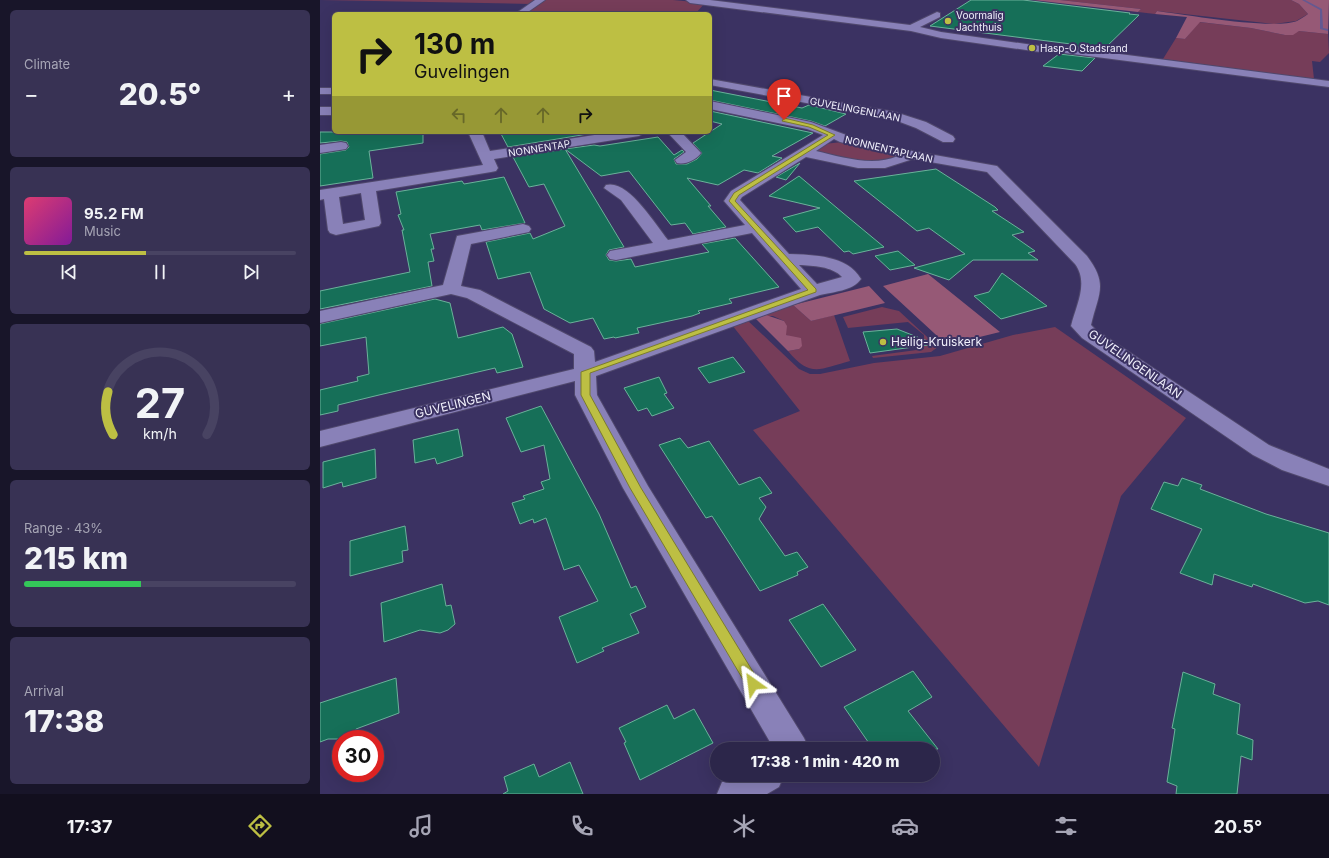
<!DOCTYPE html>
<html lang="en">
<head>
<meta charset="utf-8">
<style>
	:root { --surface:#2c264a; --page:#383254; --text:#f1f3f6; --muted:#a6a5b5; --line:#484362; --accent:#bdbf43 }
	body { margin:0; font-family:Inter,sans-serif; background:var(--page); color:var(--text); height:100vh; display:flex; flex-direction:column; font-size:15px; white-space:nowrap }
	* { box-sizing:border-box; margin:0 }
	p { font-size:13px; color:var(--muted) }
	.icon { flex:none; width:22px; height:22px; fill:none; stroke:currentColor; stroke-width:2; stroke-linecap:round; stroke-linejoin:round }
	.map { position:relative; flex:1; overflow:hidden }
	.drawer { display:flex; flex-direction:column; gap:10px; padding:10px; background:#181529; width:320px }
	.drawer>* { flex:none }
	.top-card { position:absolute; left:12px; top:12px; width:380px; height:122px; border-radius:6px; box-shadow:0 4px 16px #0002,0 0 0 1px var(--line); background:#bdbf43; color:#111; overflow:hidden }
	.speed { position:absolute; left:12px; top:730px; display:flex; gap:8px; font-size:20px; font-weight:700; text-align:center }
	.speed>* { display:grid; place-content:center; width:52px; height:52px; border-radius:50%; background:var(--surface); box-shadow:0 4px 16px #0002,0 0 0 1px var(--line); line-height:1 }
	.speed .limit { border:6px solid #d22; background:#fff; color:#111 }
	.pin { position:absolute; display:grid; place-items:center; width:34px; height:34px; color:#fff; margin:-41px -17px; border-radius:50% 50% 50% 0; rotate:-45deg; box-shadow:0 0 4px #0007 }
	.pin .icon { rotate:45deg }
	.me { position:absolute; width:44px; margin:-22px; rotate:329deg; stroke-linejoin:round; filter:drop-shadow(0 0 3px #0008) }
	.turn { display:flex; align-items:center; gap:14px; height:84px; padding:0 16px; font-size:18px }
	.turn .icon { width:52px; height:52px; stroke-width:2.5 }
	.turn b { display:block; font-size:28px; line-height:34px }
	.lanes { display:flex; align-items:center; height:38px; padding:0 16px; background:#0003; justify-content:center; gap:20px; direction:ltr }
	.lanes .off { opacity:.35 }
	.big { font-size:30px; font-weight:800; line-height:1.1 }
	.drawer .widget { flex:1; display:flex; flex-direction:column; justify-content:center; gap:6px; min-width:0; padding:0 14px; border-radius:6px; background:var(--page) }
	.drawer .dial { align-items:center; gap:0 }
	.dial svg { height:104px; overflow:visible; fill:none; stroke:var(--line); stroke-width:7; stroke-linecap:round; text-anchor:middle }
	.dial text { fill:var(--text); stroke:none }
	.song { display:flex; align-items:center; gap:12px }
	.cover { width:48px; height:48px; border-radius:6px; background:linear-gradient(135deg,hsl(340 70% 55%),hsl(290 70% 35%)) }
	.played { height:4px; border-radius:2px; background:linear-gradient(90deg,var(--accent) 45%,var(--line) 45%) }
	.keys { display:flex; justify-content:space-around; direction:ltr }
	.heat { display:flex; justify-content:space-between; align-items:center; font-size:22px; direction:ltr }
	.charge { height:6px; border-radius:3px; background:linear-gradient(90deg,#34c759 43%,var(--line) 0) }
	.trip { position:absolute; left:390px; top:742px; width:230px; height:40px; border-radius:20px; background:var(--surface); box-shadow:0 4px 16px #0002,0 0 0 1px var(--line); font-weight:800; line-height:40px; text-align:center }
	.menu { display:flex; height:64px; justify-content:space-around; align-items:center; background:#120f1e; color:var(--muted) }
	.menu .icon { width:28px; height:28px }
	.menu .active { color:var(--accent) }
	.menu b { font-size:18px; color:var(--text) }
	main { display:flex; flex:1; min-height:0 }
	.map>svg:first-child { display:block }
	.green { fill:#763d59 }
	.forest { fill:#965976 }
	.lines { fill:none; stroke-linecap:round; stroke-linejoin:round }
	.stream { fill:#635992; fill-rule:evenodd }
	.building { fill:#166f58; stroke:#6ab29a }
	.minor-casing { stroke:#50486d; stroke-width:2 }
	.minor { fill:#8981b8; fill-rule:evenodd }
	.route { fill:#bdbf43; stroke:#7b7c2c }
	.poi-dot { fill:#bdbf43; stroke:#3b3262; stroke-width:1.5 }
	.labels { text-anchor:middle; stroke-width:4; stroke-linejoin:round; paint-order:stroke }
	.far-poi-label { font-size:10px; fill:#f1f0fc; stroke:#3b3262; text-anchor:start }
	.far-street-label { font-size:10px; fill:#f1f0fc; stroke:#3b3262 }
	.poi-label { font-size:12px; fill:#f1f0fc; stroke:#3b3262; text-anchor:start }
	.street-label { font-size:12px; fill:#f1f0fc; stroke:#3b3262 }
</style>
</head>
<body>
<main>
<section class="drawer">
<div class="widget"><p>Climate</p>
<div class="heat"><a>−</a><b class="big">20.5°</b><a>+</a></div>
</div>
<div class="widget">
<div class="song"><i class="cover"></i><div><b>95.2 FM</b><p>Music</p></div></div>
<div class="played"></div>
<div class="keys"><svg class="icon" aria-label="previous" viewBox="0 0 24 24"><path d="M18 5L8 12l10 7zM5 5v14"/></svg><svg class="icon" aria-label="pause" viewBox="0 0 24 24"><path d="M8 5v14M16 5v14"/></svg><svg class="icon" aria-label="next" viewBox="0 0 24 24"><path d="M6 5l10 7-10 7zM19 5v14"/></svg></div>
</div>
<div class="widget dial"><svg viewBox="0 0 100 80">
<path d="M14 69A42 42 0 1 1 86 69"/>
<path d="M14 69A42 42 0 0 1 10 36" stroke="#bdbf43"/>
<text x="50" y="56" font-size="32" font-weight="700">27</text>
<text x="50" y="72" font-size="11">km/h</text>
</svg></div>
<div class="widget"><p>Range · 43%</p><b class="big">215 km</b><div class="charge"></div></div>
<div class="widget"><p>Arrival</p><b class="big">17:38</b></div>
</section>
<div class="map">
<svg width="1009" height="794" viewBox="0 0 1009 794">
	<rect width="100%" height="100%" fill="#3b3262"/>
	<path class="green" d="M0,0H217L211,4Z
		M224,0H353L385,3L375,14H202Z
		M740,0H971L979,4L988,14L976,21L954,24L837,11L835,14L818,12L821,9Z
		M879,22L931,28L965,35L979,31L1008,34L1009,53L1000,62L992,61L994,79L843,59L856,38L865,39Z
		M522,142L579,156C550,167 523,158 494,151L504,144Z
		M473,305L491,321L514,315L530,361C500,369 490,378 468,351L479,349L472,337L466,335L464,321L453,316H440Z
		M562,307L579,311L618,347L611,352L553,358L552,356L604,349V335L588,322L528,328L523,317Z
		M426,319L479,369L490,374H500L554,363L620,356L693,335L735,327L866,418L801,496L719,767L433,430L480,411L412,325Z"/>
	<path class="forest" d="M713,0H740L821,9L818,12Z
		M971,0H1009L1008,34L979,31L973,35H965L931,28L880,22L865,39L856,38L867,17L835,14L837,11C867,15 953,30 977,21C981,19 985,16 988,14L979,4Z
		M608,274L680,332L627,345L563,286Z
		M549,286L565,303L491,321L473,305Z
		M446,315L464,321L467,326L466,335L481,338L482,346L479,349L468,351L436,319Z"/>
	<g class="lines">
		<path class="stream" d="M982,0H985L1002,9L1003,28L1008,29V31L1000,29V10Z"/>
	</g>
	<path class="building" d="M651,0H703L810,13L809,14L819,15L783,50L749,46L751,44L610,26Z
		M739,54L775,58L762,71L723,66Z
		M390,90L482,108L489,105L526,114L505,126L491,121L390,100Z
		M390,111L493,133L452,156L462,158L438,173L424,170L398,185L367,178L391,206H388L406,227L373,234L365,223L351,225L309,171L281,176L245,149L274,145L280,146L338,137L354,155L362,150L364,152L354,159L356,164H367L377,159L382,153L373,143L402,124L390,121Z
		M0,132H103V143L49,151L53,178L0,186V154L26,150L29,147L27,142L21,141L0,143Z
		M180,132H267L268,134L188,147Z
		M245,149L304,247L289,250L286,255L289,260L296,261L311,259L315,267L389,252L382,244L415,238L459,287L409,299L412,303L378,311L380,313L372,316L317,328L319,333L295,338L294,337L284,339L273,318L250,323L224,309L210,272L178,279L166,242L210,233L213,239L245,226L224,184L209,187L193,157Z
		M480,163L466,180L456,177Z
		M616,169L675,207L678,210L672,211L704,232L692,235L715,251L708,253L718,260H653L629,280L594,268L645,254L609,228L597,231L534,181Z
		M479,176L523,213L564,247L533,254L529,251L524,252L498,227L476,232L463,218L500,208L449,196Z
		M184,177L205,223L162,230L160,225L110,234L114,249H111L114,261L108,262L112,286L0,309V291L90,272L82,230H84L78,215L81,214L76,192L142,181L144,184Z
		M578,251L595,265L570,270L555,256Z
		M682,273L727,306L681,319L654,296L669,292Z
		M115,299L130,303L138,338L183,327L192,334L203,367L177,373L175,368L59,395L18,405V411L0,415V390L38,381L37,377L49,374L46,337L0,346V324Z
		M577,329L615,344L550,353L543,332Z
		M413,357L425,372L389,383L378,368Z
		M339,377L347,393L344,394L354,408L332,416L327,408L318,411L304,388Z
		M221,406L279,514L311,588L316,586L326,607L310,614L319,633L282,648L284,651L257,663L239,617L278,601L259,565L244,570L226,518L214,523L213,519L200,524L192,503L205,499L203,496L224,489L221,482L230,479L224,445L201,452L186,418Z
		M138,429L143,456L117,464L115,458L95,463L93,440Z
		M360,438L368,448L389,441L419,485L440,477L452,493L439,498L446,507L439,519L465,556L477,552L488,567L477,572L478,575L440,591L392,516L386,518L339,445Z
		M55,449L56,478L23,487L22,482L3,488V462Z
		M862,478L882,485L880,489L946,514L1009,533V605L998,601L985,603L933,584L932,587L894,574L892,585L860,573L882,529L831,509L844,482L858,486Z
		M85,526L88,550L82,551L83,562L30,576V541Z
		M122,584L126,606L131,605L135,624L128,630L120,633L100,630L64,642L61,603Z
		M503,604L536,650L501,667L469,620Z
		M593,671L612,697L588,711L618,749H553L524,707Z
		M863,672L895,684L893,694L920,704L917,734L933,740L932,760L921,756L917,794H856L857,786L847,782L855,729L852,728Z
		M76,678L79,713L36,729V739H8L0,742V703Z
		M347,705L354,719L374,709L393,743L320,780L304,743L306,742L299,728Z
		M250,762L263,794H183L188,791L184,777L214,764L219,777Z"/>
	<g class="lines">
		<g class="minor-casing">
			<path id="minor" d="M215,0H225L205,14H195Z
				M366,0H390L590,25L617,12L620,13V17L600,27L621,32L720,46L730,45L1009,81V87L730,51L720,52L621,38L591,31L370,3Z
				M390,79L575,112L606,122L633,136L635,139L633,142H623L596,128L572,119L390,85Z
				M0,88H14V94H0Z
				M390,101L491,122L529,136L592,151L677,166L767,256C789,285 778,294 771,325L776,330L949,445L1009,469V486L962,470L933,455L762,338L751,326C756,305 769,283 755,264L667,172L593,159L565,168H538L486,157L422,197L420,200L469,254C494,255 527,255 541,279C533,291 512,292 500,295L276,376L277,395L328,486L484,738L489,749H454L303,488L255,395V381L0,447V431L254,369V354L147,298L131,294L0,323V311L123,285L137,236L203,224L209,226L211,229L209,232L151,244L141,286L160,290L271,347L274,351L275,362L481,289L432,233L296,260L290,259L287,255L290,251L333,243L301,200L284,188L286,185C308,179 335,224 348,240L425,225L404,201L411,191L503,135L487,129L390,109ZM514,139L520,142L578,156C553,167 521,157 496,151ZM479,265C493,266 512,266 522,277L497,284Z
				M0,107H14V115H0Z
				M148,132H162L170,151L294,132H326L319,136L174,159L178,168L176,171L171,172L56,191L61,223L59,226L16,235L10,233L8,230L4,199L0,200V190L163,165ZM41,193L45,220L23,224L19,197Z
				M347,132H361L381,153C376,160 365,165 357,163L355,160L366,152Z
				M21,142L26,143L28,146L26,149L0,153V145Z
				M414,775H464L459,787L447,794H397L402,782Z"/>
		</g>
		<use href="#minor" class="minor"/>
	</g>
	<path class="route" d="M464,118L493,125L515,135L419,195L415,201L496,289V292L270,373V395L321,488L438,680L440,684L438,688L433,689L428,688L310,488L261,395V372L488,290L409,201L414,193L508,135L489,127L462,121Z"/>
	<g class="poi-dot">
		<circle cx="628" cy="21" r="4"/>
		<circle cx="712" cy="48" r="4"/>
		<circle cx="563" cy="342" r="4"/>
	</g>
	<g class="labels">
		<g class="far-poi-label">
			<text x="636" y="19">Voormalig<tspan x="636" dy="12">Jachthuis</tspan></text>
			<text x="720" y="52">Hasp-O Stadsrand</text>
		</g>
		<g class="far-street-label">
			<text transform="translate(535 109) rotate(11)" y="4">GUVELINGENLAAN</text>
			<text transform="translate(219 148) rotate(-9)" y="4">NONNENTAP</text>
			<text transform="translate(569 149) rotate(13)" y="4">NONNENTAPLAAN</text>
		</g>
		<g class="poi-label">
			<text x="571" y="346">Heilig-Kruiskerk</text>
		</g>
		<g class="street-label">
			<text transform="translate(815 364) rotate(35)" y="4">GUVELINGENLAAN</text>
			<text transform="translate(133 405) rotate(-14)" y="4">GUVELINGEN</text>
		</g>
	</g>
</svg>
<div class="speed"><div class="limit">30</div></div>
<div class="pin" style="left:464px;top:120px;background:#d93025"><svg class="icon" aria-label="arrive" viewBox="0 0 24 24"><path d="M6 21V4h12l-3 4 3 4H6"/></svg></div>
<svg class="me" style="left:433px;top:684px" viewBox="-20 -20 40 40"><path d="M0-17L14 15 0 8-14 15z" fill="#bdbf43" stroke="#fff" stroke-width="4"/></svg>
<div class="trip">17:38 · 1 min · 420 m</div>
<div class="top-card">
<div class="turn"><svg class="icon" aria-label="right" viewBox="0 0 24 24"><path d="M7 20v-9h11M14 6l5 5-5 5"/></svg><div><b>130 m</b>Guvelingen</div></div>
<div class="lanes"><svg class="icon off" aria-label="left" viewBox="0 0 24 24"><path d="M17 20v-9H6M10 6l-5 5 5 5"/></svg><svg class="icon off" aria-label="ahead" viewBox="0 0 24 24"><path d="M12 20V5M6 11l6-6 6 6"/></svg><svg class="icon off" aria-label="ahead" viewBox="0 0 24 24"><path d="M12 20V5M6 11l6-6 6 6"/></svg><svg class="icon" aria-label="right" viewBox="0 0 24 24"><path d="M7 20v-9h11M14 6l5 5-5 5"/></svg></div>
</div>
</div>
</main>
<nav class="menu">
<b>17:37</b>
<svg class="icon active" aria-label="directions" viewBox="0 0 24 24"><path d="M12 3l9 9-9 9-9-9zM9 14v-3h6M13 9l2 2-2 2"/></svg>
<svg class="icon" aria-label="music" viewBox="0 0 24 24"><path d="M9 18V5l10-2v13"/><circle cx="6" cy="18" r="3"/><circle cx="16" cy="16" r="3"/></svg>
<svg class="icon" aria-label="phone" viewBox="0 0 24 24"><path d="M5 4h4l2 5-3 2q2 4 5 5l2-3 5 2v4C11 20 4 13 5 4z"/></svg>
<svg class="icon" aria-label="climate" viewBox="0 0 24 24"><path d="M12 3v18M4 7l16 10M4 17L20 7"/></svg>
<svg class="icon" aria-label="car" viewBox="0 0 24 24"><path d="M5 17H2v-5l4-1 3-4h7l3 4 3 1v5h-3M9 17h6M6 11h13"/><circle cx="7" cy="17" r="2"/><circle cx="17" cy="17" r="2"/></svg>
<svg class="icon" aria-label="filters" viewBox="0 0 24 24"><path d="M4 7h16M4 17h16"/><circle cx="9" cy="7" r="2"/><circle cx="15" cy="17" r="2"/></svg>
<b>20.5°</b>
</nav>
</body>
</html>
